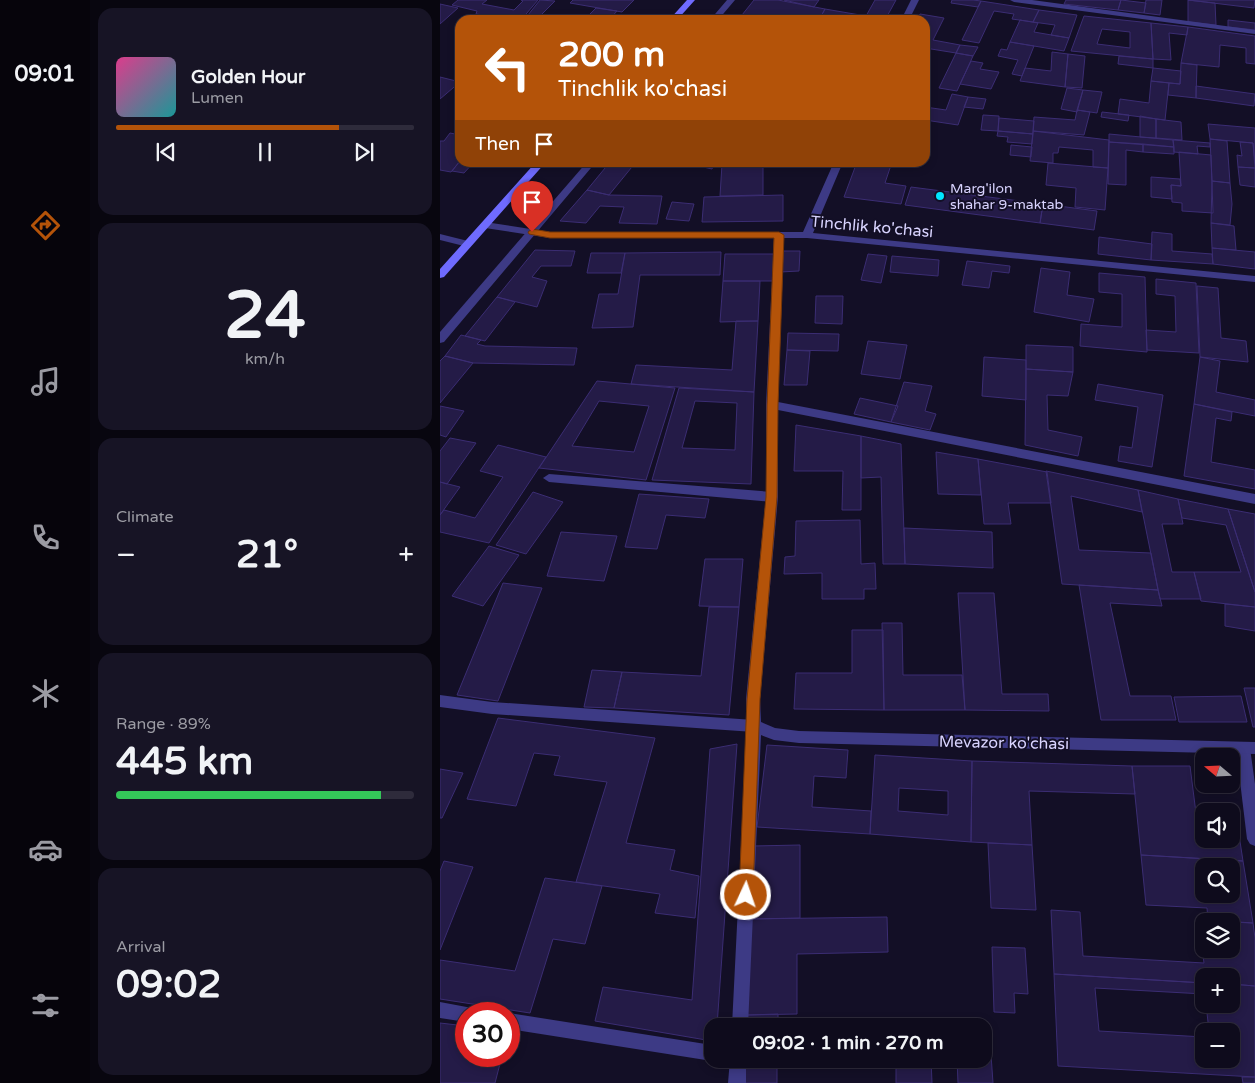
<!DOCTYPE html>
<html lang="en">
<head>
<meta charset="utf-8">
<style>
	:root { --surface:#0e0b1c; --page:#171425; --text:#f1f3f6; --muted:#9b9ba3; --line:#2e2b3b; --accent:#b45309 }
	body { margin:0; font-family:"Varela Round",sans-serif; background:var(--page); color:var(--text); height:100vh; display:flex; flex-direction:column; font-size:19px; white-space:nowrap }
	* { box-sizing:border-box; margin:0 }
	p { font-size:16px; color:var(--muted) }
	.icon { flex:none; width:28px; height:28px; fill:none; stroke:currentColor; stroke-width:2; stroke-linecap:round; stroke-linejoin:round }
	.map { position:relative; flex:1; overflow:hidden }
	.panel { display:flex; flex-direction:column; gap:8px; padding:8px; background:#08060f; width:350px }
	.panel>* { flex:none }
	.hud { position:absolute; left:15px; top:15px; width:475px; height:152px; border-radius:15px; box-shadow:0 2px 8px #0003,0 0 0 1px var(--line); background:#b45309; color:#fff; overflow:hidden }
	.needle { width:32px; rotate:289deg }
	.fabs { position:absolute; left:755px; top:748px; display:grid; gap:10px }
	.fabs a { display:grid; place-items:center; width:45px; height:45px; border-radius:10px; background:var(--surface); box-shadow:0 2px 8px #0003,0 0 0 1px var(--line); font-size:25px }
	.speed { position:absolute; left:15px; top:1002px; display:flex; gap:10px; font-size:25px; font-weight:700; text-align:center }
	.speed>* { display:grid; place-content:center; width:65px; height:65px; border-radius:50%; background:var(--surface); box-shadow:0 2px 8px #0003,0 0 0 1px var(--line); line-height:1 }
	.speed .limit { border:8px solid #d22; background:#fff; color:#111 }
	.pin { position:absolute; display:grid; place-items:center; width:42px; height:42px; color:#fff; margin:-51px -21px; border-radius:50% 50% 50% 0; rotate:-45deg; box-shadow:0 0 5px #0007 }
	.pin .icon { rotate:45deg }
	.me { position:absolute; width:55px; margin:-28px; rotate:3deg; stroke-linejoin:round; filter:drop-shadow(0 0 4px #0008) }
	.turn { display:flex; align-items:center; gap:18px; height:105px; padding:0 20px; font-size:22px }
	.turn .icon { width:65px; height:65px; stroke-width:2.5 }
	.turn b { display:block; font-size:35px; line-height:42px }
	.then { display:flex; align-items:center; height:48px; padding:0 20px; background:#0003; gap:10px; font-size:19px }
	.big { font-size:38px; font-weight:700; line-height:1.1 }
	.panel .widget { flex:1; display:flex; flex-direction:column; justify-content:center; gap:8px; min-width:0; padding:0 18px; border-radius:15px; background:var(--page) }
	.panel .dial { align-items:center; gap:0 }
	.dial b { font-size:65px; line-height:1 }
	.song { display:flex; align-items:center; gap:15px }
	.cover { width:60px; height:60px; border-radius:8px; background:linear-gradient(135deg,hsl(330 70% 55%),hsl(180 70% 35%)) }
	.played { height:5px; border-radius:2px; background:linear-gradient(90deg,var(--accent) 75%,var(--line) 75%) }
	.keys { display:flex; justify-content:space-around; direction:ltr }
	.heat { display:flex; justify-content:space-between; align-items:center; font-size:28px; direction:ltr }
	.charge { height:8px; border-radius:4px; background:linear-gradient(90deg,#34c759 89%,var(--line) 0) }
	.trip { position:absolute; left:264px; top:1018px; width:288px; height:50px; border-radius:15px; background:var(--surface); box-shadow:0 2px 8px #0003,0 0 0 1px var(--line); font-weight:700; line-height:50px; text-align:center }
	main { display:flex; flex:1; min-height:0 }
	.dock { display:flex; flex-direction:column; width:90px; justify-content:space-around; align-items:center; background:#06040b; color:var(--muted) }
	.dock .icon { width:35px; height:35px }
	.dock .active { color:var(--accent) }
	.dock b { font-size:22px; color:var(--text) }
	.map>svg:first-child { display:block }
	.building { fill:#241b47; stroke:#3b2d73; fill-rule:evenodd }
	.lines { fill:none; stroke-linecap:round; stroke-linejoin:round }
	.service { fill:#3d3a85; fill-rule:evenodd }
	.minor { fill:#3d3a85; fill-rule:evenodd }
	.secondary { fill:#6f6bff; fill-rule:evenodd }
	.route { fill:#b45309; stroke:#753606 }
	.poi-dot { fill:#00e5ff; stroke:#130f26; stroke-width:2 }
	.labels { text-anchor:middle; stroke-width:4; stroke-linejoin:round; paint-order:stroke }
	.far-poi-label { font-size:14px; fill:#d9d4ff; stroke:#130f26; text-anchor:start }
	.street-label { font-size:16px; fill:#d9d4ff; stroke:#130f26 }
</style>
</head>
<body>
<main>
<nav class="dock">
<b>09:01</b>
<svg class="icon active" aria-label="directions" viewBox="0 0 24 24"><path d="M12 3l9 9-9 9-9-9zM9 14v-3h6M13 9l2 2-2 2"/></svg>
<svg class="icon" aria-label="music" viewBox="0 0 24 24"><path d="M9 18V5l10-2v13"/><circle cx="6" cy="18" r="3"/><circle cx="16" cy="16" r="3"/></svg>
<svg class="icon" aria-label="phone" viewBox="0 0 24 24"><path d="M5 4h4l2 5-3 2q2 4 5 5l2-3 5 2v4C11 20 4 13 5 4z"/></svg>
<svg class="icon" aria-label="climate" viewBox="0 0 24 24"><path d="M12 3v18M4 7l16 10M4 17L20 7"/></svg>
<svg class="icon" aria-label="car" viewBox="0 0 24 24"><path d="M5 17H2v-5l4-1 3-4h7l3 4 3 1v5h-3M9 17h6M6 11h13"/><circle cx="7" cy="17" r="2"/><circle cx="17" cy="17" r="2"/></svg>
<svg class="icon" aria-label="filters" viewBox="0 0 24 24"><path d="M4 7h16M4 17h16"/><circle cx="9" cy="7" r="2"/><circle cx="15" cy="17" r="2"/></svg>
</nav>
<section class="panel">
<div class="widget">
<div class="song"><i class="cover"></i><div><b>Golden Hour</b><p>Lumen</p></div></div>
<div class="played"></div>
<div class="keys"><svg class="icon" aria-label="previous" viewBox="0 0 24 24"><path d="M18 5L8 12l10 7zM5 5v14"/></svg><svg class="icon" aria-label="pause" viewBox="0 0 24 24"><path d="M8 5v14M16 5v14"/></svg><svg class="icon" aria-label="next" viewBox="0 0 24 24"><path d="M6 5l10 7-10 7zM19 5v14"/></svg></div>
</div>
<div class="widget dial"><b>24</b><p>km/h</p></div>
<div class="widget"><p>Climate</p>
<div class="heat"><a>−</a><b class="big">21°</b><a>+</a></div>
</div>
<div class="widget"><p>Range · 89%</p><b class="big">445 km</b><div class="charge"></div></div>
<div class="widget"><p>Arrival</p><b class="big">09:02</b></div>
</section>
<div class="map">
<svg width="815" height="1083" viewBox="0 0 815 1083">
	<rect width="100%" height="100%" fill="#130f26"/>
	<path class="building" d="M18,0H47L42,4L74,10L83,1L81,0H98L81,20L36,14L37,11L12,5Z
		M100,0L115,1L99,17L116,20H84Z
		M133,0H194L182,12L130,3Z
		M314,0H338L385,9L379,20H298Z
		M344,0H379L374,7Z
		M435,0H456L445,20H379L385,9L426,16Z
		M512,0H533L541,1L538,7L511,3Z
		M626,0H681L678,10L624,4Z
		M681,0L706,3L704,13L678,10Z
		M706,0H722L720,15L704,13Z
		M748,0L775,3L776,25L748,22Z
		M748,0H815L814,8Z
		M541,1L599,10L593,22L572,19L574,14L554,11L539,43L522,40Z
		M0,4L18,8L0,24Z
		M156,8L177,11L169,20H144Z
		M599,10L637,15L629,38L611,35L615,25L593,22Z
		M480,14L504,18L493,40L520,45L516,53L485,48V20H477Z
		M644,16L711,23L713,59L631,51ZM662,29L690,32V48L657,44Z
		M580,20L598,23L594,32L629,38L624,51L570,42Z
		M788,20L815,23V30L788,27Z
		M711,23L748,27L747,35L729,33L731,60L713,59Z
		M748,27L815,36V64L806,63V48L780,45L779,67L741,63Z
		M570,42L594,46L582,76L572,74L578,60L558,56L561,49L567,50Z
		M520,45L538,47L533,56L516,53Z
		M612,52L628,54L625,87L580,81L585,68L611,71Z
		M516,53L533,56L517,91L499,88Z
		M628,54L645,56L642,88L625,87Z
		M679,56L713,59V68L678,64Z
		M531,61L543,63L540,69L559,72L551,89L520,84Z
		M741,63L757,65L756,98L728,95L729,83L740,84Z
		M713,68L741,71L740,84L711,81Z
		M0,77L20,82L0,99Z
		M711,81L729,83L725,120L678,114L680,99L709,103Z
		M756,86L815,94L814,106L756,98Z
		M627,88L643,90L637,112L621,109Z
		M643,90L662,92L657,113L637,110Z
		M512,94L528,97L518,125L485,120V107L506,110Z
		M528,97L546,99L543,109L524,107Z
		M637,110L650,112L644,135L593,131L594,117L635,120Z
		M662,112L689,115L688,121L661,117Z
		M543,115L559,116L558,131L541,130Z
		M700,116L716,119V138L700,137Z
		M559,118L594,121L593,134L558,131Z
		M716,119L741,122L742,140L716,138Z
		M768,124L815,128V162L813,143L770,139Z
		M558,131L593,134L592,144L567,142L568,137L557,136Z
		M593,131L669,140L668,168L653,167V150L619,147L618,153H613V163L590,161Z
		M10,133L20,135V161L11,172L0,170V141H4Z
		M669,134L733,140L734,147L669,142Z
		M770,139L787,141L790,183L772,181Z
		M733,140L770,143V147L757,146L758,154L734,152Z
		M669,142L703,144V152L686,150V185L668,184Z
		M800,142L813,143L815,168L798,167L797,155L802,156Z
		M703,144L734,147V154L703,152Z
		M571,145L592,147L591,157L570,155Z
		M739,152L771,155L773,213L742,211V203L732,202L731,185L741,186Z
		M20,161V162H34L24,173L12,171Z
		M170,162H196L169,195L147,190Z
		M241,162H275L272,169Z
		M417,162H452L445,183L466,186L461,204L404,197Z
		M323,163V195L280,196L282,164Z
		M608,163L668,168L665,210L635,207L636,188L606,185Z
		M798,167L815,168V187L800,185Z
		M711,177L740,179L741,186L731,185L732,199L711,197Z
		M772,181L790,183L792,204L790,225L771,223Z
		M471,187L603,204L600,223L465,205Z
		M147,190L169,195L222,196L217,224L179,223L184,207L160,206L146,223L120,221Z
		M343,195V221L262,222L264,197Z
		M232,202L254,204L249,221L226,219Z
		M603,204L657,211L654,230L600,223Z
		M771,223L794,226L796,250L772,248Z
		M712,232L732,234V251L772,254L773,264L711,260Z
		M659,237L712,244L711,260L658,254Z
		M772,248L815,252V269L773,264Z
		M95,250L135,251L131,266H101L92,277L107,281L97,307L57,297Z
		M341,251H360L359,271L340,272Z
		M281,252L280,275H200L193,327L152,328L159,294H178L185,253Z
		M151,253H185L181,273H147Z
		M285,254H335L334,281H283Z
		M428,254L447,256L441,283L421,280Z
		M452,256L499,260L498,276L450,272Z
		M527,261L570,266L569,273L552,271L549,288L522,285Z
		M601,268L630,272L627,295L654,299L649,322L594,312Z
		M659,273L705,277L707,352L640,346L641,324L682,327V294L659,292Z
		M716,279L756,283L759,353L707,350L706,330L736,332L735,296L716,294Z
		M283,281H320L318,321L280,322Z
		M757,286L778,288L781,338L806,341L808,362L760,357Z
		M376,296H403L402,324L375,323Z
		M57,297L75,302L45,341L25,336Z
		M296,321H318L314,392L191,384L196,365L292,370Z
		M348,333L399,334L398,351L347,350Z
		M21,335L41,340L37,344L45,346L137,348L134,365L33,363L5,356Z
		M428,341L467,345L460,379L421,374Z
		M586,345L633,347V372L586,369Z
		M347,350L370,351L367,385H344Z
		M5,356L33,363L0,403V361Z
		M544,357L586,360V400L542,396Z
		M760,357L780,361L776,392L815,400V416L754,404Z
		M586,369L633,372L628,396L607,395L608,430L642,437L638,456L585,445Z
		M157,381L235,388L206,480L99,468ZM159,401L209,406L194,452L132,446Z
		M464,382L492,386L485,411L496,414L490,430L451,422Z
		M658,384L723,395L712,467L678,461L680,446L692,448L698,407L655,400Z
		M239,388L314,392L311,484L212,480ZM255,401L297,403L295,450L242,448Z
		M420,398L458,406L451,422L414,414Z
		M754,404L792,412L791,421L776,418L771,462L815,470V489L744,476Z
		M0,406L24,411L6,437L0,435Z
		M356,425L421,436V510H402L403,471H354Z
		M421,436L461,444L465,564H443L441,477L421,478Z
		M10,438L36,443L7,484L0,482V451Z
		M58,445L106,457L49,543L0,532V515L4,510L35,518L63,477L40,471Z
		M496,452L538,459L541,495L498,494Z
		M538,459L607,472L611,503H568L571,524H544Z
		M606,471L698,490L702,512L631,496L639,550L711,553L718,590L622,584Z
		M0,482L20,487L0,515Z
		M698,490L738,499L743,524H722L732,572H754L761,599H720Z
		M93,492L123,502L86,554L56,545Z
		M199,494L269,499L265,518L226,515L217,549L185,547Z
		M738,499L788,509L815,592V607L761,601L754,572H801L786,525L742,518Z
		M788,509L815,514V592Z
		M420,520L421,564L435,563L436,589H424V599H382V573L344,574L345,557L355,556L356,521Z
		M464,528L552,532L553,568L465,564Z
		M121,532L177,536L164,581L107,576Z
		M49,546L79,555L43,606L12,596Z
		M265,559H303L299,607L259,606Z
		M63,583L102,588L58,701L17,695Z
		M639,585L718,590L722,606L670,603L690,696H731L736,720H661Z
		M518,593H554L562,694H608L609,711L525,710Z
		M785,604L815,607V631L785,626Z
		M269,607H299L289,715L174,708L182,672L261,676Z
		M442,623H462L463,675H522L525,710H444Z
		M412,630H443L444,710L354,709L356,673H412Z
		M152,670L182,672L174,708L144,707Z
		M804,688H815V727H813Z
		M801,696L807,722H739L734,697Z
		M58,718L215,738L186,843L235,850L230,870L259,876L255,918L215,913L220,894L136,882L167,782L114,775L120,756L94,753L76,806L27,799Z
		M297,744L277,1026H272V1041L155,1021L163,987L252,1000L270,749Z
		M327,745L408,750L406,778L374,776L372,807L431,811L430,834L317,827Z
		M435,755L532,761L531,842L430,834ZM459,788L508,791V815L458,811Z
		M532,761L692,766L695,794L589,791L592,845L531,842Z
		M692,766H750L757,821H764V839H791V822H797L803,861L701,855Z
		M0,769L23,773L2,818H0Z
		M548,843L592,845L596,910L551,908Z
		M360,845V918L310,919L313,846Z
		M701,855L803,861L813,923L768,920L767,908L706,905ZM764,866H791V894H764Z
		M4,861L33,867L0,950V871Z
		M105,878L162,886L145,944L113,939L90,1013L0,999V960L75,971Z
		M611,910L640,912L643,956L764,963L758,920L785,921H764V949H791V922L813,923L815,938V986L791,984V976H764V983L614,974Z
		M447,917L448,952L357,954V1014L307,1015L310,919Z
		M552,947L585,948L588,994L574,993L575,1013L554,1012Z
		M614,974L764,983V994L655,988L659,1031L764,1037V1059H791V1031H769L766,1004H791V984L815,986V1077L618,1066Z
		M338,1014V1026H306L307,1015Z
		M0,1023L26,1026V1056H62L55,1083H0Z
		M455,1026H549L553,1083H518L517,1059H542V1026Z
		M305,1059H337V1083H304Z
		M456,1059H491L492,1083H456Z
		M802,1077H815V1083H803Z"/>
	<g class="lines">
		<path class="service" d="M287,0H295L278,20H270Z
			M147,162H156L4,342L0,343V332Z
			M109,474L332,492L338,497L332,502L109,482L103,478Z
			M0,695L52,702L314,720L319,722L321,726L319,730L314,732L52,714L0,707Z
			M803,742L808,744L810,748L815,784V846L810,844L807,839L796,748L798,744Z
			M0,1002L32,1008L34,1014H26V1022L0,1018Z
			M69,1013L272,1045V1059H278L272,1061L69,1029V1014H67Z"/>
		<path class="minor" d="M471,0H479L469,20H461Z
			M570,0H592L815,30V34L574,2Z
			M394,162H403L373,233L815,276V282L367,238H344L338,402L815,494V504L338,410V497L320,699L321,722L335,728L359,731L815,742V754L359,743L334,740L321,735L308,1026H292L307,726L306,699L326,497V405L334,238H110L45,228L40,225L45,222L110,232H363Z
			M0,234L32,242L33,244L28,247L0,240Z
			M290,1059H306V1083H288Z"/>
		<path class="secondary" d="M247,0H255L237,20H229Z
			M96,162H106L4,277L0,278V269Z"/>
	</g>
	<path class="route" d="M92,229L110,232H339L344,235L338,405L337,497L320,699L313,895L311,900L306,902L301,900L299,895L307,699L326,497L327,405L334,238H110L89,234L88,232Z"/>
	<circle class="poi-dot" cx="500" cy="196" r="5"/>
	<g class="labels">
		<g class="far-poi-label">
			<text x="510" y="193">Marg'ilon<tspan x="510" dy="16">shahar 9-maktab</tspan></text>
		</g>
		<g class="street-label">
			<text transform="translate(432 226) rotate(5)" y="6">Tinchlik ko'chasi</text>
			<text transform="translate(564 742) rotate(1)" y="6">Mevazor ko'chasi</text>
		</g>
	</g>
</svg>
<div class="fabs">
<a><svg class="needle" viewBox="-14 -14 28 28"><path d="M0-13l5 13h-10z" fill="#e53935"/><path d="M0 13l5-13h-10z" fill="#9b9ba3"/></svg></a>
<a><svg class="icon" aria-label="sound" viewBox="0 0 24 24"><path d="M4 9h4l5-4v14l-5-4H4zM17 9q2 3 0 6"/></svg></a>
<a><svg class="icon" aria-label="search" viewBox="0 0 24 24"><circle cx="10" cy="10" r="6"/><path d="M15 15l6 6"/></svg></a>
<a><svg class="icon" aria-label="layers" viewBox="0 0 24 24"><path d="M12 4l9 5-9 5-9-5zM3 14l9 5 9-5"/></svg></a>
<a>+</a>
<a>−</a>
</div>
<div class="speed"><div class="limit">30</div></div>
<div class="pin" style="left:92px;top:232px;background:#d93025"><svg class="icon" aria-label="arrive" viewBox="0 0 24 24"><path d="M6 21V4h12l-3 4 3 4H6"/></svg></div>
<svg class="me" style="left:306px;top:895px" viewBox="-20 -20 40 40"><circle r="17" fill="#b45309" stroke="#fff" stroke-width="3"/><path d="M0-11L8 9 0 5-8 9z" fill="#fff"/></svg>
<div class="trip">09:02 · 1 min · 270 m</div>
<div class="hud">
<div class="turn"><svg class="icon" aria-label="left" viewBox="0 0 24 24"><path d="M17 20v-9H6M10 6l-5 5 5 5"/></svg><div><b>200 m</b>Tinchlik ko'chasi</div></div>
<div class="then">Then<svg class="icon" aria-label="arrive" viewBox="0 0 24 24"><path d="M6 21V4h12l-3 4 3 4H6"/></svg></div>
</div>
</div>
</main>
</body>
</html>
